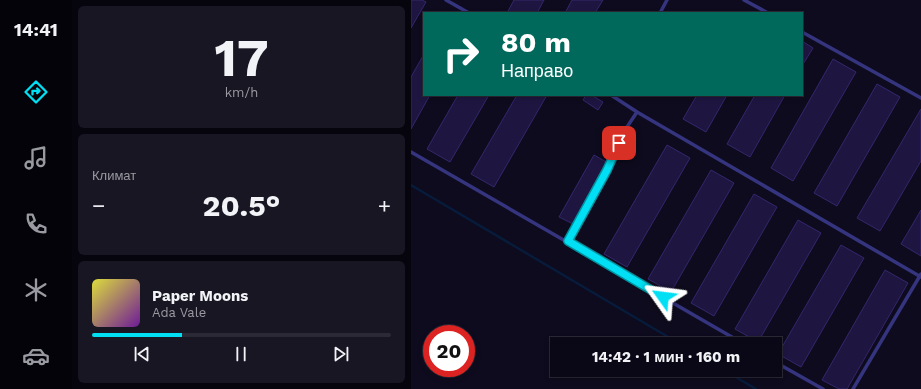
<!DOCTYPE html>
<html lang="ru">
<head>
<meta charset="utf-8">
<style>
	:root { --surface:#0a0816; --page:#181623; --text:#f1f3f6; --muted:#999aa1; --line:#2a2935; --accent:#00dff3 }
	body { margin:0; font-family:"Work Sans",sans-serif; background:var(--page); color:var(--text); height:100vh; display:flex; flex-direction:column; font-size:15px; white-space:nowrap }
	* { box-sizing:border-box; margin:0 }
	p { font-size:13px; color:var(--muted) }
	.icon { flex:none; width:22px; height:22px; fill:none; stroke:currentColor; stroke-width:2; stroke-linecap:round; stroke-linejoin:round }
	.map { position:relative; flex:1; overflow:hidden }
	.side { display:flex; flex-direction:column; gap:6px; padding:6px; background:#06040c; width:339px }
	.side>* { flex:none }
	.banner { position:absolute; left:12px; top:12px; width:380px; height:84px; border-radius:0px; box-shadow:0 2px 6px #0003,0 0 0 1px var(--line); background:#00695c; color:#fff; overflow:hidden }
	.speed { position:absolute; left:12px; top:325px; display:flex; gap:8px; font-size:20px; font-weight:700; text-align:center }
	.speed>* { display:grid; place-content:center; width:52px; height:52px; border-radius:50%; background:var(--surface); box-shadow:0 2px 6px #0003,0 0 0 1px var(--line); line-height:1 }
	.speed .limit { border:6px solid #d22; background:#fff; color:#111 }
	.pin { position:absolute; display:grid; place-items:center; width:34px; height:34px; color:#fff; margin:-17px; border-radius:8px; box-shadow:0 2px 6px #0006 }
	.me { position:absolute; width:44px; margin:-22px; rotate:301deg; stroke-linejoin:round; filter:drop-shadow(0 0 3px #0008) }
	.turn { display:flex; align-items:center; gap:14px; height:84px; padding:0 12px; font-size:18px }
	.turn .icon { width:52px; height:52px; stroke-width:2.5 }
	.turn b { display:block; font-size:28px; line-height:34px }
	.big { font-size:30px; font-weight:700; line-height:1.1 }
	.side .tile { flex:1; display:flex; flex-direction:column; justify-content:center; gap:6px; min-width:0; padding:0 14px; border-radius:6px; background:var(--page) }
	.side .dial { align-items:center; gap:0 }
	.dial b { font-size:52px; line-height:1 }
	.song { display:flex; align-items:center; gap:12px }
	.cover { width:48px; height:48px; border-radius:6px; background:linear-gradient(135deg,hsl(60 70% 55%),hsl(280 70% 35%)) }
	.played { height:4px; border-radius:2px; background:linear-gradient(90deg,var(--accent) 30%,var(--line) 30%) }
	.keys { display:flex; justify-content:space-around; direction:ltr }
	.heat { display:flex; justify-content:space-between; align-items:center; font-size:22px; direction:ltr }
	.trip { position:absolute; left:139px; top:337px; width:232px; height:40px; border-radius:0px; background:var(--surface); box-shadow:0 2px 6px #0003,0 0 0 1px var(--line); font-weight:700; line-height:40px; text-align:center }
	main { display:flex; flex:1; min-height:0 }
	.tab-bar { display:flex; flex-direction:column; width:72px; justify-content:space-around; align-items:center; background:#040309; color:var(--muted) }
	.tab-bar .icon { width:28px; height:28px }
	.tab-bar .current { color:var(--accent) }
	.tab-bar b { font-size:18px; color:var(--text) }
	.map>svg:first-child { display:block }
	.lines { fill:none; stroke-linecap:round; stroke-linejoin:round }
	.stream { stroke:#071b3b; stroke-width:2.5 }
	.building { fill:#1e1640; stroke:#34276d }
	.service { stroke:#35347f; stroke-width:3.5 }
	.route-casing { stroke:#00919e; stroke-width:10 }
	.route { stroke:#00dff3; stroke-width:7 }
</style>
</head>
<body>
<main>
<nav class="tab-bar">
<b>14:41</b>
<svg class="icon current" aria-label="directions" viewBox="0 0 24 24"><path d="M12 3l9 9-9 9-9-9zM9 14v-3h6M13 9l2 2-2 2"/></svg>
<svg class="icon" aria-label="music" viewBox="0 0 24 24"><path d="M9 18V5l10-2v13"/><circle cx="6" cy="18" r="3"/><circle cx="16" cy="16" r="3"/></svg>
<svg class="icon" aria-label="phone" viewBox="0 0 24 24"><path d="M5 4h4l2 5-3 2q2 4 5 5l2-3 5 2v4C11 20 4 13 5 4z"/></svg>
<svg class="icon" aria-label="climate" viewBox="0 0 24 24"><path d="M12 3v18M4 7l16 10M4 17L20 7"/></svg>
<svg class="icon" aria-label="car" viewBox="0 0 24 24"><path d="M5 17H2v-5l4-1 3-4h7l3 4 3 1v5h-3M9 17h6M6 11h13"/><circle cx="7" cy="17" r="2"/><circle cx="17" cy="17" r="2"/></svg>
</nav>
<section class="side">
<div class="tile dial"><b>17</b><p>km/h</p></div>
<div class="tile"><p>Климат</p>
<div class="heat"><a>−</a><b class="big">20.5°</b><a>+</a></div>
</div>
<div class="tile">
<div class="song"><i class="cover"></i><div><b>Paper Moons</b><p>Ada Vale</p></div></div>
<div class="played"></div>
<div class="keys"><svg class="icon" aria-label="previous" viewBox="0 0 24 24"><path d="M18 5L8 12l10 7zM5 5v14"/></svg><svg class="icon" aria-label="pause" viewBox="0 0 24 24"><path d="M8 5v14M16 5v14"/></svg><svg class="icon" aria-label="next" viewBox="0 0 24 24"><path d="M6 5l10 7-10 7zM19 5v14"/></svg></div>
</div>
</section>
<div class="map">
<svg width="510" height="389" viewBox="0 0 510 389">
	<rect width="100%" height="100%" fill="#0e0b1e"/>
	<g class="lines">
		<path class="stream" d="M0,185L269,344
			M313,370L345,389"/>
	</g>
	<path class="building" d="M0,0H11L15,2L0,28Z
		M103,0H133L126,13H96Z
		M161,0H192L184,13H154Z
		M391,41L402,48L391,66Z
		M13,54V95H19L0,129V77Z
		M422,59L445,72L382,181L360,168Z
		M466,84L489,97L426,206L403,193Z
		M47,95H78L39,162L16,149Z
		M106,95H136L83,187L60,174Z
		M175,95H180L192,102L187,110L172,100Z
		M286,95H316L295,132L272,119Z
		M344,95H374L339,157L316,144Z
		M510,109V161L469,231L446,218Z
		M256,145L279,158L216,267L193,254Z
		M183,155L197,163L162,224L148,217Z
		M300,170L323,183L260,292L237,279Z
		M343,194L366,207L303,316L280,303Z
		M510,210V256L490,244Z
		M387,220L410,233L347,342L324,329Z
		M430,245L453,258L390,367L367,354Z
		M474,270L497,283L436,389H428L411,380Z"/>
	<g class="lines">
		<path class="service" d="M35,0L58,13
			M333,0L357,13
			M249,13L256,0
			M391,32L510,98
			M200,95L226,112L510,277
			M0,152L333,344
			M157,241L196,170L214,130L226,112
			M364,362L412,389
			M442,389L510,274"/>
	</g>
	<g class="lines">
		<g class="route-casing">
			<path id="route" d="M208,143L196,170L157,241L252,297"/>
		</g>
		<use href="#route" class="route"/>
	</g>
</svg>
<div class="speed"><div class="limit">20</div></div>
<div class="pin" style="left:208px;top:143px;background:#d93025"><svg class="icon" aria-label="arrive" viewBox="0 0 24 24"><path d="M6 21V4h12l-3 4 3 4H6"/></svg></div>
<svg class="me" style="left:252px;top:297px" viewBox="-20 -20 40 40"><path d="M0-17L14 15 0 8-14 15z" fill="#00dff3" stroke="#fff" stroke-width="4"/></svg>
<div class="trip">14:42 · 1 мин · 160 m</div>
<div class="banner">
<div class="turn"><svg class="icon" aria-label="right" viewBox="0 0 24 24"><path d="M7 20v-9h11M14 6l5 5-5 5"/></svg><div><b>80 m</b>Направо</div></div>
</div>
</div>
</main>
</body>
</html>
